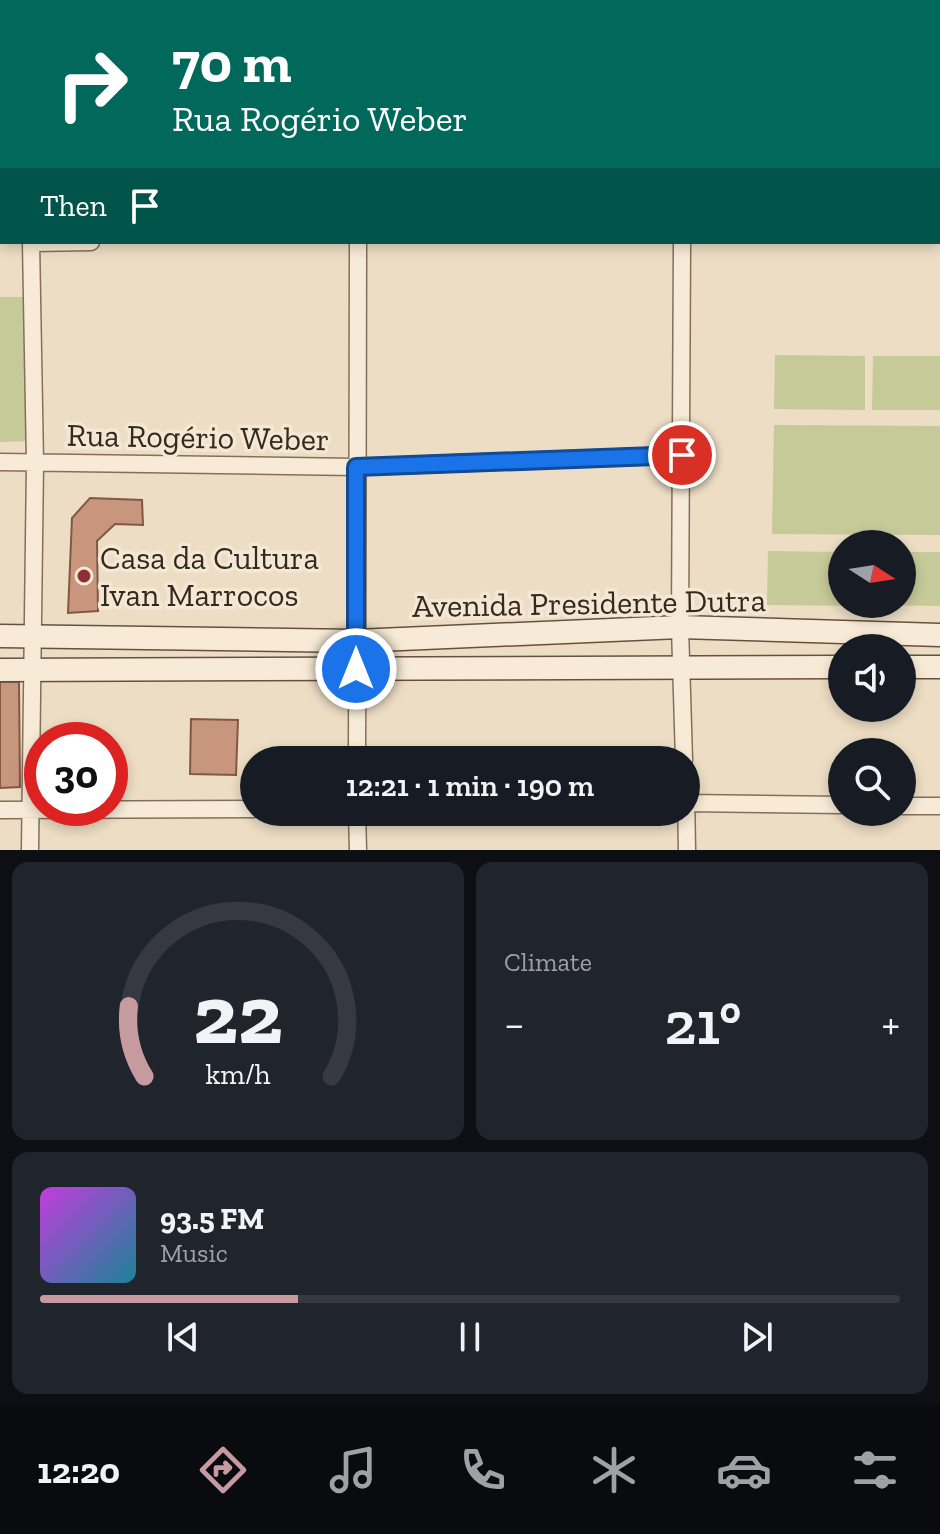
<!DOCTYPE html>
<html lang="en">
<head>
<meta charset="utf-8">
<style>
	:root { --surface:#171b24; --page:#20242c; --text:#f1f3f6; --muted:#9ea1a6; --line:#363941; --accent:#c69ba0 }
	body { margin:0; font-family:"Zilla Slab",serif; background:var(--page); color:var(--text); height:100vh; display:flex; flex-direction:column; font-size:30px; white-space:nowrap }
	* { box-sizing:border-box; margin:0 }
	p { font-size:26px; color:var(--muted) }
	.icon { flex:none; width:44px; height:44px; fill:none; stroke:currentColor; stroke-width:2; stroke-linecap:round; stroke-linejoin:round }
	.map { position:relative; height:850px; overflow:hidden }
	.panel { display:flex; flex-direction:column; gap:12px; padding:12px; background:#0d0f14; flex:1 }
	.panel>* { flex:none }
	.top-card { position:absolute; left:0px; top:0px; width:940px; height:244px; box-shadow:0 4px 12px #0003; background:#00695c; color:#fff; overflow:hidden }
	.needle { width:52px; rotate:102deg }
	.tools { position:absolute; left:828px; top:530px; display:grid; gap:16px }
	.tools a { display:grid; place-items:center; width:88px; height:88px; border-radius:50%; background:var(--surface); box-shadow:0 4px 12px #0003; font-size:40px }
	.speed { position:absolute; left:24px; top:722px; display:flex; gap:16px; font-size:40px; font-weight:700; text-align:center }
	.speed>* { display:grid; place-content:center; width:104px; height:104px; border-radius:50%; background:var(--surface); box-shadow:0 4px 12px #0003; line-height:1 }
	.speed .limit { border:12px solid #d22; background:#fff; color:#111 }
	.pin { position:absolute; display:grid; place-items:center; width:68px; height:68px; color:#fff; margin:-34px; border:4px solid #fff; border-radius:50%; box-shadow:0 2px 8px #0007 }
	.me { position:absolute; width:88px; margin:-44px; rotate:0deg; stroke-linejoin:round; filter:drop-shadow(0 0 6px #0008) }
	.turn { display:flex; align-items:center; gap:28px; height:168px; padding:0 40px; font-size:36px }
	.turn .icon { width:104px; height:104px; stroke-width:2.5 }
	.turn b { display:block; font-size:56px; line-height:68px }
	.then { display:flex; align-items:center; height:76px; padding:0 40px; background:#0003; gap:16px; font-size:30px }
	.big { font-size:60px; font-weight:600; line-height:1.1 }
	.panel .card { flex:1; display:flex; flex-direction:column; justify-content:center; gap:12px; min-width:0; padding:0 28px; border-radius:16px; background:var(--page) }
	.panel .dial { align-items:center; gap:0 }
	.dial svg { height:208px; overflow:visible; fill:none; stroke:var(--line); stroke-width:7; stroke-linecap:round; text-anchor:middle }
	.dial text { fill:var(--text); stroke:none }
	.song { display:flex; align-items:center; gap:24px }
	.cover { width:96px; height:96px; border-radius:12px; background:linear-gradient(135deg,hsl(290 70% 55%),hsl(190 70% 35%)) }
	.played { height:8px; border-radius:4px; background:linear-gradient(90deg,var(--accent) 30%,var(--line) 30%) }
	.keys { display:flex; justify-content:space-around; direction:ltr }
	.heat { display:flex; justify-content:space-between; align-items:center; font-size:44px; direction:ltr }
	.panel .tiles { flex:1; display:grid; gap:12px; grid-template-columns:1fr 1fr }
	.card:last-child { grid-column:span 2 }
	.trip { position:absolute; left:240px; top:746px; width:460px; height:80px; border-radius:40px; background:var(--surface); box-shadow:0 4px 12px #0003; font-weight:600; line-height:80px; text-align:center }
	.tab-bar { display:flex; height:128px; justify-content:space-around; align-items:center; background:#090b0e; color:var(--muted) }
	.tab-bar .icon { width:56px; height:56px }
	.tab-bar .selected { color:var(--accent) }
	.tab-bar b { font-size:36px; color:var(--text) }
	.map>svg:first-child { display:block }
	.green { fill:#c6c998 }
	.building { fill:#c8967c; stroke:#835843; stroke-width:2 }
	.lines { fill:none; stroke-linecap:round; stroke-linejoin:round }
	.street-casing { stroke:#856f5b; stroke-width:19 }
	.secondary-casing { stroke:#67503f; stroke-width:25 }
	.street { stroke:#f7ebd7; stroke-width:16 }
	.secondary { stroke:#f7ebd7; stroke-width:22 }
	.route-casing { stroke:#114b97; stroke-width:20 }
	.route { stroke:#1a73e8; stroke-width:14 }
	.poi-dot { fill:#912f36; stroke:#f3e8d3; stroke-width:3 }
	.labels { text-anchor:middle; stroke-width:7; stroke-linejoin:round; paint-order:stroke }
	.street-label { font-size:32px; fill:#36281f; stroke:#f3e8d3 }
	.poi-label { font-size:32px; fill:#36281f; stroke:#f3e8d3; text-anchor:start }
</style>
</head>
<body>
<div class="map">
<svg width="940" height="850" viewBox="0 0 940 850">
	<rect width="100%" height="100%" fill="#ecddc4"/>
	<path class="green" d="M0,297H29L30,441L0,442Z
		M775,355L865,356V410L774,409Z
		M873,356H940V410H872Z
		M774,425L940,426V535L772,534Z
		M768,551L842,552V604L865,606L767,605Z
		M902,552H940V606L870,605L902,604Z"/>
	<path class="building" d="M938,81H940L938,220Z
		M90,498L142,500L143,525L115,524L97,541L98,611L68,613L72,518Z
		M0,682H19L20,787L0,788Z
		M191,719L238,720L236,775L190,774Z"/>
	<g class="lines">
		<g class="street-casing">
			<path id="street" d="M28,0V2
				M357,0V2
				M684,2V0
				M0,164H2
				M682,242L680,627L684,760
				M31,243L91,242
				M0,462L356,467L682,455
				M357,760L358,242
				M686,796L687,850
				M686,803L842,805
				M902,806H940
				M0,810L254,809
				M357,812L358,850
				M30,850L35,463L31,242"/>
		</g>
		<g class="secondary-casing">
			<path id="secondary" d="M0,636L356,641L680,627L940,635
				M902,667H940
				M0,670L842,667"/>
		</g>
		<use href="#street" class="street"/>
		<use href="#secondary" class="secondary"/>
	</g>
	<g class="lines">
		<g class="route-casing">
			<path id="route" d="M356,669V467L682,455"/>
		</g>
		<use href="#route" class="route"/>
	</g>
	<circle class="poi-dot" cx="84" cy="576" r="8"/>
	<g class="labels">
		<g class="street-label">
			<text transform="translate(198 437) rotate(1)" y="11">Rua Rogério Weber</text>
			<text transform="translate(589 603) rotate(-1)" y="11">Avenida Presidente Dutra</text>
		</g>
		<g class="poi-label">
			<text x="100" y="569">Casa da Cultura<tspan x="100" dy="37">Ivan Marrocos</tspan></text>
		</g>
	</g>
</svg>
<div class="tools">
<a><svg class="needle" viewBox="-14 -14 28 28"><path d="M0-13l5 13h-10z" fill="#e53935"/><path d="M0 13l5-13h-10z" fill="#9ea1a6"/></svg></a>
<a><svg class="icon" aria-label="sound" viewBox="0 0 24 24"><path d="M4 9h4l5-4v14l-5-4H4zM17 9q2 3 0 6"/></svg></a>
<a><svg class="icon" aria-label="search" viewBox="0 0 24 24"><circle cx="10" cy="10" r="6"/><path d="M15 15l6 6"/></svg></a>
</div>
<div class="speed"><div class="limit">30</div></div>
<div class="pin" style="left:682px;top:455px;background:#d93025"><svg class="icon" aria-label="arrive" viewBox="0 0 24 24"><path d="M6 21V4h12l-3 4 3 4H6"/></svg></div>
<svg class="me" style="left:356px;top:669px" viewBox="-20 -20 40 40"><circle r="17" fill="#1a73e8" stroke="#fff" stroke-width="3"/><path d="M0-11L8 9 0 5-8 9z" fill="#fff"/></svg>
<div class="trip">12:21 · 1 min · 190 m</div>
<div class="top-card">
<div class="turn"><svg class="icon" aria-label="right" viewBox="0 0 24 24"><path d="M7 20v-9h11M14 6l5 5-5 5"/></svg><div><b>70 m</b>Rua Rogério Weber</div></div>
<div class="then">Then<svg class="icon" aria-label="arrive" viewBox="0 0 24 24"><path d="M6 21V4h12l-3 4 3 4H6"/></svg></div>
</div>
</div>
<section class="panel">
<div class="tiles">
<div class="card dial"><svg viewBox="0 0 100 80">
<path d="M14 69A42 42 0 1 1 86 69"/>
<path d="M14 69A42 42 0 0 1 8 42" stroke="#c69ba0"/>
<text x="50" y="56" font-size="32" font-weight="700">22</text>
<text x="50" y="72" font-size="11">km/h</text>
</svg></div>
<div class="card"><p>Climate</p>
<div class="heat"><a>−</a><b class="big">21°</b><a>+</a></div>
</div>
<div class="card">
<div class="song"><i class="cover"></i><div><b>93.5 FM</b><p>Music</p></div></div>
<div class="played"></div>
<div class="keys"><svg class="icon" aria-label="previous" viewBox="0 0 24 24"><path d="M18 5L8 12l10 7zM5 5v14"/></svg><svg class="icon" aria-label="pause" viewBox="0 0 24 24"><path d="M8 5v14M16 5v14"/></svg><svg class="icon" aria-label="next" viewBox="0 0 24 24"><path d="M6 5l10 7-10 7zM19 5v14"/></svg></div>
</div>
</div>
</section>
<nav class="tab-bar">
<b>12:20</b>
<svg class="icon selected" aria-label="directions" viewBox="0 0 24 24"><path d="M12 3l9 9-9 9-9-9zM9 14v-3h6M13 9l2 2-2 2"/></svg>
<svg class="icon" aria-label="music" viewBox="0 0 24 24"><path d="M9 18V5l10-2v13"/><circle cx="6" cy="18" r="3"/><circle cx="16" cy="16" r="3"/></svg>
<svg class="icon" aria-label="phone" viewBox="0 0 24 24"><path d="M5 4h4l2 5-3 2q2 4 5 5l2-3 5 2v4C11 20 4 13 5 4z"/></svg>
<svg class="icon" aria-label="climate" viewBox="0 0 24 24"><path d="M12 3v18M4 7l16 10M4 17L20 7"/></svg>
<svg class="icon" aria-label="car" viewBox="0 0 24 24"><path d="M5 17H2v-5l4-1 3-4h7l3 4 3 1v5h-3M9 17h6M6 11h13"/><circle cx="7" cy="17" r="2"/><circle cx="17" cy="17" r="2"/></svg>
<svg class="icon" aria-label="filters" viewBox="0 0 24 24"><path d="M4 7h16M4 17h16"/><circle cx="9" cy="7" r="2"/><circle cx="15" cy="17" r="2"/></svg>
</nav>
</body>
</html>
